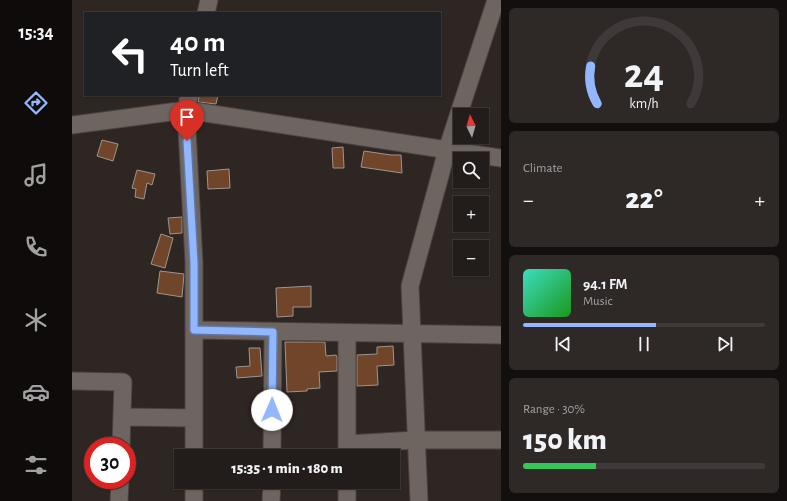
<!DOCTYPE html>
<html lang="en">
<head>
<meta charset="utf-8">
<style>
	:root { --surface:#221c1a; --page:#2e2927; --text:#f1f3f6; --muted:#a2a1a2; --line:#3f3a39; --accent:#92b7fd }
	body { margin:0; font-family:"Alegreya Sans",sans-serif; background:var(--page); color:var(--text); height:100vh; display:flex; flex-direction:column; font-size:15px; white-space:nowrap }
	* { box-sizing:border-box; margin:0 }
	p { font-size:13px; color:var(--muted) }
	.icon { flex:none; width:22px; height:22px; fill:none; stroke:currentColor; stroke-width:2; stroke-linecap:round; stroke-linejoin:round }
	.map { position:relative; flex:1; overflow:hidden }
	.sheet { display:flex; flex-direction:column; gap:8px; padding:8px; background:#130f0e; width:286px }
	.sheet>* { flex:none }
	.hud { position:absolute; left:12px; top:12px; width:357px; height:84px; border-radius:0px; box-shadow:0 1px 3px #0004,0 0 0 1px var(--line); background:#202124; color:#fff; overflow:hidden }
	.needle { width:26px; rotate:355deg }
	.controls { position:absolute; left:381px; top:108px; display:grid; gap:8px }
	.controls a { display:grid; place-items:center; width:36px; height:36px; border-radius:0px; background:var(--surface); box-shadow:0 1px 3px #0004,0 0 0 1px var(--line); font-size:20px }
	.speed { position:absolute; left:12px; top:437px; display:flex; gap:8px; font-size:20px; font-weight:700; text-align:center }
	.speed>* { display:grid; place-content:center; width:52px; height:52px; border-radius:50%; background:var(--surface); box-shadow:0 1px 3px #0004,0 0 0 1px var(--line); line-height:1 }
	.speed .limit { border:6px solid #d22; background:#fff; color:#111 }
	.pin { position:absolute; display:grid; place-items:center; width:34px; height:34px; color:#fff; margin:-41px -17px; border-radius:50% 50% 50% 0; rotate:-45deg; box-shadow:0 0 4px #0007 }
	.pin .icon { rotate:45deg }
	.me { position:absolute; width:44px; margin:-22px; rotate:1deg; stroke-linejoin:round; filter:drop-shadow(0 0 3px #0008) }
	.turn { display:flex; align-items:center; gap:14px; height:84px; padding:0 20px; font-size:18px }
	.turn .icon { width:52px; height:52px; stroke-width:2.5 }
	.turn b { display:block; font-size:28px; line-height:34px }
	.big { font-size:30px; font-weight:800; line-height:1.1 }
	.sheet .card { flex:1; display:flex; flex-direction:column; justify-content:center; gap:6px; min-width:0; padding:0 14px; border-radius:6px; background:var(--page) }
	.sheet .dial { align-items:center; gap:0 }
	.dial svg { height:104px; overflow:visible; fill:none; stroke:var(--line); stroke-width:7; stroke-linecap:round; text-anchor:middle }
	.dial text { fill:var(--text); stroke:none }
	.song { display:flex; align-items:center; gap:12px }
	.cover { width:48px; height:48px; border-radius:6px; background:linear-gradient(135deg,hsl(170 70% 55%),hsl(120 70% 35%)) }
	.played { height:4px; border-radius:2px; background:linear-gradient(90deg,var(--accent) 55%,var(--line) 55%) }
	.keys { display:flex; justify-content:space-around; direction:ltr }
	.heat { display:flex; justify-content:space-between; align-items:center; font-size:22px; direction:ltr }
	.charge { height:6px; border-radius:3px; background:linear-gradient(90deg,#34c759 30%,var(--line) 0) }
	.trip { position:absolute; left:102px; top:449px; width:226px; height:40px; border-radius:0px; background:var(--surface); box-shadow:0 1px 3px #0004,0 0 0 1px var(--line); font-weight:800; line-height:40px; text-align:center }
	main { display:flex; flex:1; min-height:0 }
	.tab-bar { display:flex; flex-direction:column; width:72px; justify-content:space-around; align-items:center; background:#0e0b0a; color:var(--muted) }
	.tab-bar .icon { width:28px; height:28px }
	.tab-bar .selected { color:var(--accent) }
	.tab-bar b { font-size:18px; color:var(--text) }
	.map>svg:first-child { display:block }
	.building { fill:#70452a; stroke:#9f958f }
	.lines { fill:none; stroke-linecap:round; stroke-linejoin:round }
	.minor-casing { stroke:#4a4340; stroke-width:19 }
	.minor { stroke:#6f6560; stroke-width:17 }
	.route-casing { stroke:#5f77a4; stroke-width:10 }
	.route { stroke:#92b7fd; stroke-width:7 }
</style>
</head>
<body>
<main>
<nav class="tab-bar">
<b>15:34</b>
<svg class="icon selected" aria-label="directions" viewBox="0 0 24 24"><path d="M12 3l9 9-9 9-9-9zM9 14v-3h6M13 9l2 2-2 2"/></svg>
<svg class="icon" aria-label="music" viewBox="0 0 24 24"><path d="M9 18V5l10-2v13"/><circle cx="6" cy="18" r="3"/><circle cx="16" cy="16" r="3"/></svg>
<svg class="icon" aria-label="phone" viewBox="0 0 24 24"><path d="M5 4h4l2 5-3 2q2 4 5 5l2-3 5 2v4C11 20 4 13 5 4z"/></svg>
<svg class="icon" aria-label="climate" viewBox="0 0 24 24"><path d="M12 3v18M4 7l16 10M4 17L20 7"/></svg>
<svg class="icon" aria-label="car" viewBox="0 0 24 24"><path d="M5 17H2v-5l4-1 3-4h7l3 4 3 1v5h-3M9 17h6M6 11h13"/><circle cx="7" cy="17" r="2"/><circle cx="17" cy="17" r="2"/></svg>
<svg class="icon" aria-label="filters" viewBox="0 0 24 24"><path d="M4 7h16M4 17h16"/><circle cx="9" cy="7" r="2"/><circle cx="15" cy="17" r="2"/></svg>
</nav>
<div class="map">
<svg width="429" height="501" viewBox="0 0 429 501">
	<rect width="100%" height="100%" fill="#2e2622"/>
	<path class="building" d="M127,95H146L144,104L126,102Z
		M30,140L46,144L41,161L25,156Z
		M271,147L272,168H261L260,148Z
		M292,151L319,155H329L330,173L289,167Z
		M157,169L158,188L136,189L135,171Z
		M65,170L83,174L80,185L75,183L72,199L63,197L64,189L60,188Z
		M110,217V233L98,234L96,218Z
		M89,234L101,238L93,268L79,264Z
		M88,271L112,274L110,297L85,293Z
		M239,286V307H221V316L205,317L204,288Z
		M213,342H253L254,356L264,355L265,357V371L247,372L248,388L235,389V391L215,392Z
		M321,346L322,365L305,366L306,385L285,386V355L305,354V347Z
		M177,348H188L190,376L165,378L164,367L178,366Z"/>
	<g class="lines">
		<g class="minor-casing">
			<path id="minor" d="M134,13L137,0
				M117,95L114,110L122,263V456
				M0,125L114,110L429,158
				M122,330L429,335
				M0,381L51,382L49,446
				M50,417L122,418
				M275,444L344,440H429
				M200,456L201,332
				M275,456V333
				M122,482V501
				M47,501L48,480
				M199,501L200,482
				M275,501V482
				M347,501L338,286L375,150L424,0"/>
		</g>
		<use href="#minor" class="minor"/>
	</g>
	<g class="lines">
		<g class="route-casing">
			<path id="route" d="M115,141L122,263V330L201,332L200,410"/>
		</g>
		<use href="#route" class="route"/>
	</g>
</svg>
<div class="controls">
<a><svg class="needle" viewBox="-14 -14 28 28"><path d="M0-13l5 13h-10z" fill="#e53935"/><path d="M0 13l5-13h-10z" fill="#a2a1a2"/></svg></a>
<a><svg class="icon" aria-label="search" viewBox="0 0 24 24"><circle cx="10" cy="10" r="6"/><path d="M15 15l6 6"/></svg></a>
<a>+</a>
<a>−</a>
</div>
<div class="speed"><div class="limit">30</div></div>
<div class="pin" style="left:115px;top:141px;background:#d93025"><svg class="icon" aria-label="arrive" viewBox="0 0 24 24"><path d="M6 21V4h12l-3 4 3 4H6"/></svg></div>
<svg class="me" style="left:200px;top:410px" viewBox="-20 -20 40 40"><circle r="19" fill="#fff"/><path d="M0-13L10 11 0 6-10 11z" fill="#92b7fd"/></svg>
<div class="trip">15:35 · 1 min · 180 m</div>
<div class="hud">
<div class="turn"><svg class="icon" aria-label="left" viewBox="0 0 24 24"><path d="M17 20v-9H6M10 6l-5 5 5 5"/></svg><div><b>40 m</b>Turn left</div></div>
</div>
</div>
<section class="sheet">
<div class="card dial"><svg viewBox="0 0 100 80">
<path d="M14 69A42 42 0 1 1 86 69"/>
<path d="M14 69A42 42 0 0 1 9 40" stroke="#92b7fd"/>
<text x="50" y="56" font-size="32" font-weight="700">24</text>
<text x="50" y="72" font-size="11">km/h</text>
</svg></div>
<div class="card"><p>Climate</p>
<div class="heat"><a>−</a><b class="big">22°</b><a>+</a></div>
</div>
<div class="card">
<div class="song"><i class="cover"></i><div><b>94.1 FM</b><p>Music</p></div></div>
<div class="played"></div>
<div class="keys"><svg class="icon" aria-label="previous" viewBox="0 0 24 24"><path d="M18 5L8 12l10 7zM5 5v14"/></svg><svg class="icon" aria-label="pause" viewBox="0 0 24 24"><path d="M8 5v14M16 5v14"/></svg><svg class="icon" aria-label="next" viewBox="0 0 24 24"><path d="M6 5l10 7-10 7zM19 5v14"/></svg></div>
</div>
<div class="card"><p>Range · 30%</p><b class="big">150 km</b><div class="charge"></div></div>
</section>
</main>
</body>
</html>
